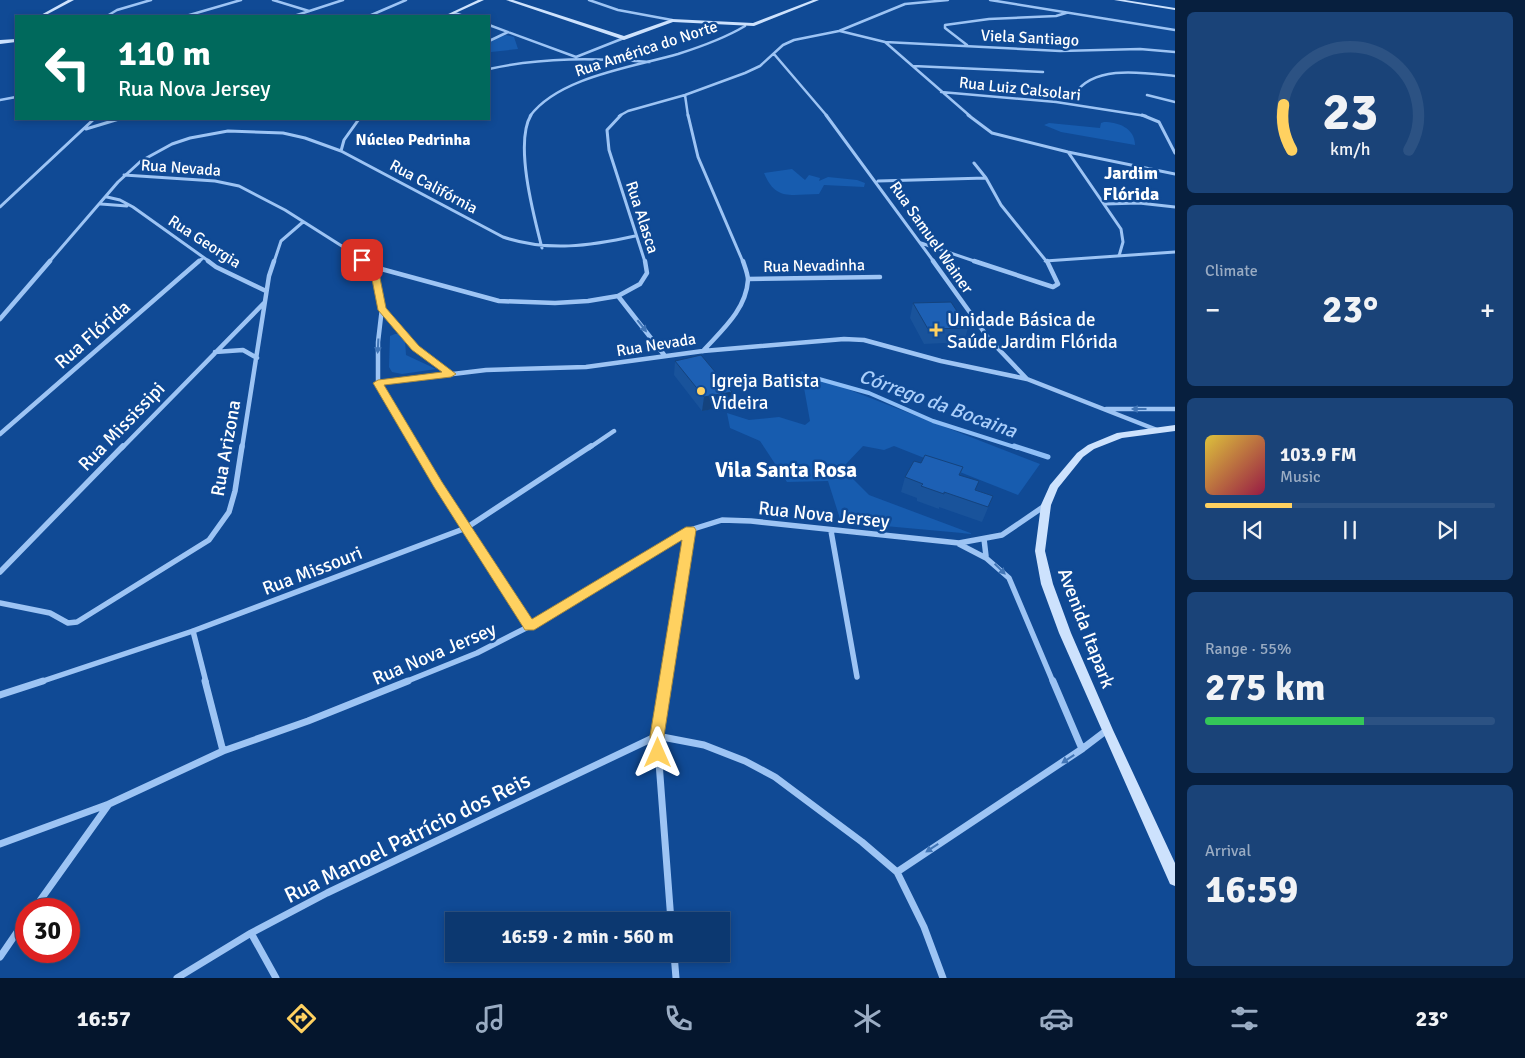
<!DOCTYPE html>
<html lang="en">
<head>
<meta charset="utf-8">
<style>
	:root { --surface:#0c3870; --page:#1a4378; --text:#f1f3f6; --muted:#9aacc3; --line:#2c5283; --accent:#ffd160 }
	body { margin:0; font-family:Signika,sans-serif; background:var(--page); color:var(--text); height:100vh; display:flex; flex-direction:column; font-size:19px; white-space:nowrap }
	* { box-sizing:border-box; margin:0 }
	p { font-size:16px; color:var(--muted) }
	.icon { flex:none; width:28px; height:28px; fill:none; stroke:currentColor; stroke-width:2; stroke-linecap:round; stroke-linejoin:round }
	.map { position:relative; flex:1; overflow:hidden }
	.sheet { display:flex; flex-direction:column; gap:12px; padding:12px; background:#071f3e; width:350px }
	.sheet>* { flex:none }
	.banner { position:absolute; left:15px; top:15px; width:475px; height:105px; border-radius:0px; box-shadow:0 2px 8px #0003,0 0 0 1px var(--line); background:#00695c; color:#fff; overflow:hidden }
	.speed { position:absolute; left:15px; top:898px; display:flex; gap:10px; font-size:25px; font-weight:700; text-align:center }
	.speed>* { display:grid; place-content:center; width:65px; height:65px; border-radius:50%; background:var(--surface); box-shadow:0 2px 8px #0003,0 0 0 1px var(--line); line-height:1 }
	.speed .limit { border:8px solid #d22; background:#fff; color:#111 }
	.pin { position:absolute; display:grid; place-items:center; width:42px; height:42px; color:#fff; margin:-21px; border-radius:10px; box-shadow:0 2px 8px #0006 }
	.me { position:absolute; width:55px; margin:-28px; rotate:0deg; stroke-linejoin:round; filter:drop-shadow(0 0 4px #0008) }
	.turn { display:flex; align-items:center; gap:18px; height:105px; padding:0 20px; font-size:22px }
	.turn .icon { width:65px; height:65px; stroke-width:2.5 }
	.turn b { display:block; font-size:35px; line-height:42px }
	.big { font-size:38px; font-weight:700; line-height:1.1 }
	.sheet .widget { flex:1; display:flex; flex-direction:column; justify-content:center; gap:8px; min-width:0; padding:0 18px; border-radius:8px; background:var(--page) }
	.sheet .dial { align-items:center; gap:0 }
	.dial svg { height:130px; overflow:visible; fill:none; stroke:var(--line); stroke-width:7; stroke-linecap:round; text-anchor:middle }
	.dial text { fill:var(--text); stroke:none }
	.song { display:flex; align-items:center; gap:15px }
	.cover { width:60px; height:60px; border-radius:8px; background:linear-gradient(135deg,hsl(50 70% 55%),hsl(340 70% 35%)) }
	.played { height:5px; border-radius:2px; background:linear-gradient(90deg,var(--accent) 30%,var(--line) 30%) }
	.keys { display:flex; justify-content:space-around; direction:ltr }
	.heat { display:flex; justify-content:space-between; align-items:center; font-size:28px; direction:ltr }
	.charge { height:8px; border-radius:4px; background:linear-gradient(90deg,#34c759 55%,var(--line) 0) }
	.trip { position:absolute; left:445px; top:912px; width:285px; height:50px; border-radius:0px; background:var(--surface); box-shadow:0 2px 8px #0003,0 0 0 1px var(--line); font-weight:700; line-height:50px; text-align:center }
	.dock { display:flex; height:80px; justify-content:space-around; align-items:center; background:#05162d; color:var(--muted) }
	.dock .icon { width:35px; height:35px }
	.dock .selected { color:var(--accent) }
	.dock b { font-size:22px; color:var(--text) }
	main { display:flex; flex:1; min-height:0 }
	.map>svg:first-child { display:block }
	.green { fill:#175caf }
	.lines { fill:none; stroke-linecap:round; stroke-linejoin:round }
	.stream-far1 { stroke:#8fbff7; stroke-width:4 }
	.stream { stroke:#8fbff7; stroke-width:5 }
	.street-far4 { stroke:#9dc4f4; stroke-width:2.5 }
	.street-far3 { stroke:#9dc4f4; stroke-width:3 }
	.street-far2 { stroke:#9dc4f4; stroke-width:4.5 }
	.street-far1 { stroke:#9dc4f4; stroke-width:5.5 }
	.street { stroke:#9dc4f4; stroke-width:7 }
	.secondary { fill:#cde2fd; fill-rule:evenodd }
	.wall { fill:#19539b }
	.shaded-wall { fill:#14437e }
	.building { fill:#1d60b4; stroke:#14437e }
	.oneway { fill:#4175b6 }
	.route { fill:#ffd160; stroke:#a6883e }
	.poi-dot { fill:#ffd160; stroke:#104a95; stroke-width:2 }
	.labels { text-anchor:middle; stroke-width:5; stroke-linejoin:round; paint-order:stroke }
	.far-street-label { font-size:16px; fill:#fff; stroke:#104a95 }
	.far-neighbourhood-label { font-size:16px; font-weight:bold; fill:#fff; stroke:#104a95 }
	.far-quarter-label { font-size:18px; font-weight:bold; fill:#fff; stroke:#104a95 }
	.poi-label { font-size:19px; fill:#fff; stroke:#104a95; text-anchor:start }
	.street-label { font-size:19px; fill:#fff; stroke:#104a95 }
	.water-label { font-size:20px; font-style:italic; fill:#aacffb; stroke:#104a95 }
	.quarter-label { font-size:21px; font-weight:bold; fill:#fff; stroke:#104a95 }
	.near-street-label { font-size:22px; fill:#fff; stroke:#104a95 }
</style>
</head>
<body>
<main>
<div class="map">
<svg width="1175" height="978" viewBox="0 0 1175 978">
	<rect width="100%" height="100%" fill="#104a95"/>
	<path class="green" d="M506,35L514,37L518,49L491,52L489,56V41Z
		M1104,122C1118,122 1135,128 1135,145L1061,132L1044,125L1049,123L1100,128L1101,123Z
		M792,169L805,180L809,175L820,178L819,181L828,177L857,180L865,183L864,187L824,185L819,194C792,194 776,202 764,173Z
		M395,334H401L405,340L406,355L436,369L402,374L392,372L389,367L390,336Z
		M801,371L1040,464L1018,495L894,446L884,450L863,446L846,464L850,476L869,495L973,534L841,522L828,481L787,482L760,441L730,428L727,413L749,420L779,417L805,425L810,421Z"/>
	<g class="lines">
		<path class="stream-far1" d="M819,379L869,393L933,421L1018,448"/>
		<path class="stream" d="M1014,446L1048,457"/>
		<path class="street-far4" d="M273,0L309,11
			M589,0L618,10L672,20
			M990,0L1175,30
			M454,13L464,16
			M107,16L117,10L151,0
			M186,16L241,0
			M294,16L343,0
			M369,16L406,0
			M489,25L576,57L624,38
			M840,31L885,42L970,116
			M489,41L508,32
			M885,42L1060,51L1140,49L1175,52
			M967,45L945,28V25L989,19L1056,16L1066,13
			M774,54L827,116
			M913,66L1043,72
			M489,69C543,57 595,58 650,62
			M941,92L1056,102L1146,116
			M1075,94C1094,64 1145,73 1175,76
			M685,95L688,116
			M1147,95L1175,102
			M0,100L16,97
			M530,116C559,77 633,67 678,54C700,47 725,38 745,26
			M619,116L628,111L685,95L745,73L760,66L783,45L794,40L839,31L905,4L948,0"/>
		<path class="street-far3" d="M531,115C514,143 534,217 542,248
			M621,115L607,130L609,150L645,262
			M688,115L698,157L743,262
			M826,115L934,262
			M968,115L992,133L1068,152L1175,174
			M1142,115L1159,122L1175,153
			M86,129L119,119
			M341,151L344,140L359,119
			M1068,152L1121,229L1123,242L1119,256
			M974,163L986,178
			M124,175L215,181L239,186L285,210L367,262
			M878,181L986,178L1001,205L1047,262
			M107,197L120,200L133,207L210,262
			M101,204L127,206
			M1105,204L1139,203L1175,207
			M0,207L94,119
			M921,243L977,262
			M1045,261L1175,252
			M49,262L118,182L141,161L172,144L190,138L228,131L283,133L305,138L341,151L503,237C548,252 590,246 635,236
			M198,262L203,258
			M274,262L281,241L303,222"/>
		<path class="street-far2" d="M208,261L216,267L266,291
			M365,261L374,267L499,301L555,303L588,301L618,296L640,284L647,273L645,261
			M933,261L989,339L1027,379L1157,430
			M974,261L1053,287L1058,284L1047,261
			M374,267L382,308L416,348L451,374
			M748,279L880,277
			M618,296L665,356
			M382,308L378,342V383L416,448
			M0,319L50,261
			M703,351C722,330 746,310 748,280C748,274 745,267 743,261
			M215,352L243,350L257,358
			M378,383L486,370L586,367L703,351L844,339L864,340L941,361L1027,379
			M1106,409H1175
			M0,434L199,261
			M122,448L264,303
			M242,448L269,276L274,261
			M589,448L614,431"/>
		<path class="street-far1" d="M415,446L438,485L530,626
			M831,531L857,677
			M984,539L986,556
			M959,544L986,558L1009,578L1053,682
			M0,572L123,446
			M0,603L50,613L68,623L77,622L209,540L229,512L235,491L242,446
			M193,631L206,682
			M40,682L193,631L466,528L591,446
			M405,682L477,653L530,626L690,530L722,520L751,521L959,543L1002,535L1046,505
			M666,682L690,530"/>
		<path class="street" d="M205,681L223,751
			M666,681L657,736L671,921
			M1053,681L1082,749
			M0,695L43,681
			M0,844L109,804L223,751L308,721L408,681
			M897,872L1082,749L1107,730
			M34,909L109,804
			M251,933L276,978
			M674,954L676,978
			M0,957L26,919
			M177,978L251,933L327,893L657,736L704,745L745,761L775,777L862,842L897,872L924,927L943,978"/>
		<path class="secondary" d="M68,0H74L44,16H39Z
			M478,0H484L449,16H444Z
			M506,0H513L624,36L672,19L753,23L813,0H819L754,26L673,22L624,40Z
			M1114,0H1125L1175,8V10Z
			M16,39V42L0,44V40Z
			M1175,425V431L1122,438L1094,449L1083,457L1058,488L1051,505L1045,551L1053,584L1071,633L1113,730L1175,863V886L1170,884L1059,633L1041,584L1035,551L1041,505L1050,485L1077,453L1088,445L1117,433Z"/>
	</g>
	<path class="wall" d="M913,303L968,328L964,342L924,344L910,318Z
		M675,361L732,392L730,406L702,411L674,375Z
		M921,463L963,467L960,475L976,490L993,496L982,522L939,507V509L917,501V498L901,492L905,477Z"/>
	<path class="shaded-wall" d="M732,392L730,406L702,411L704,397Z"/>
	<path class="building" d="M951,302L968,328L928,329L913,303Z
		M701,355L732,392L704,397L675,361Z
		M925,455L963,467L959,475L979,481L975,490L993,496L988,507L944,492V494L921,486L923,484L905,477L914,461L921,463Z"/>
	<defs><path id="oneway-solid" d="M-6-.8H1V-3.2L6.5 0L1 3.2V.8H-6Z" transform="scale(1.25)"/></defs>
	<g class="oneway">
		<use href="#oneway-solid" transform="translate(642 326) rotate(52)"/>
		<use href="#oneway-solid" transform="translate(378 346) rotate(93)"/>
		<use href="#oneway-solid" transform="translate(1139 409) rotate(180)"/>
		<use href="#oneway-solid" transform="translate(1000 569) rotate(44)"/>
		<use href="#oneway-solid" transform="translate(1068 759) rotate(147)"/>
		<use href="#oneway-solid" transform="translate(932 848) rotate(147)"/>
	</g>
	<path class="route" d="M362,257L378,268L386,308L419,346L456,374L451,377L384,385L442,482L532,619L686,527H694L696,530L664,736L665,753L663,758L658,760L653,758L650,736L682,540L534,630H525L434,487L373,383L378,380L442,372L412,350L378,310L370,269L357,260Z"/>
	<g class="poi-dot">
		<path d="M933.5 322.5h5v5h5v5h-5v5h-5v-5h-5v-5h5z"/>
		<circle cx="701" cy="391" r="5"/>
	</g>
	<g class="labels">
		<g class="far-street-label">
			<text transform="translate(1030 37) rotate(3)" y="6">Viela Santiago</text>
			<text transform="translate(646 48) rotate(-18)" y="6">Rua América do Norte</text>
			<text transform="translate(1020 88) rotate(6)" y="6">Rua Luiz Calsolari</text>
			<text transform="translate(181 167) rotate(4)" y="6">Rua Nevada</text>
			<text transform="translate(434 186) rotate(28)" y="6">Rua Califórnia</text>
			<text transform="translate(643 217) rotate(72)" y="6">Rua Alasca</text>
			<text transform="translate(932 237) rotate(55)" y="6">Rua Samuel Wainer</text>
			<text transform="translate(205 241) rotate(33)" y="6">Rua Georgia</text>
			<text transform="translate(814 265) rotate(-1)" y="6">Rua Nevadinha</text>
			<text transform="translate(656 344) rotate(-9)" y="6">Rua Nevada</text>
		</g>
		<g class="far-neighbourhood-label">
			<text x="413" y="145">Núcleo Pedrinha</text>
		</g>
		<g class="far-quarter-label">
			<text x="1131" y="179">Jardim<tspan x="1131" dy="21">Flórida</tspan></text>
		</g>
		<g class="poi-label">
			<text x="947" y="326">Unidade Básica de<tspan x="947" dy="22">Saúde Jardim Flórida</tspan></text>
			<text x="711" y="387">Igreja Batista<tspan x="711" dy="22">Videira</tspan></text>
		</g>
		<g class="street-label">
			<text transform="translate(92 334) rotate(-41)" y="7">Rua Flórida</text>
			<text transform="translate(121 426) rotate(-46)" y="7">Rua Mississipi</text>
			<text transform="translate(225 448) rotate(-80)" y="7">Rua Arizona</text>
			<text transform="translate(824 514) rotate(6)" y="7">Rua Nova Jersey</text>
			<text transform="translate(312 570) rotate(-21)" y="7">Rua Missouri</text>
			<text transform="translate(1087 628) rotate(69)" y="7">Avenida Itapark</text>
			<text transform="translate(434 653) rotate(-23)" y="7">Rua Nova Jersey</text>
		</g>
		<g class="water-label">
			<text transform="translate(938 403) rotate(20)" y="7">Córrego da Bocaina</text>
		</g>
		<g class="quarter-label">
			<text x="786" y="477">Vila Santa Rosa</text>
		</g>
		<g class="near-street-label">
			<text transform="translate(407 837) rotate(-26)" y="8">Rua Manoel Patrício dos Reis</text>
		</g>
	</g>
</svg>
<div class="speed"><div class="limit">30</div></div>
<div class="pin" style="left:362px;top:260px;background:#d93025"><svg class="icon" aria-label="arrive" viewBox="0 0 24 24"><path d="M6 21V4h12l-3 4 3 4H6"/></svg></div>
<svg class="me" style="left:658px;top:753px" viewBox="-20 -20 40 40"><path d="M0-17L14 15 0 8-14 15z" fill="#ffd160" stroke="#fff" stroke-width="4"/></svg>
<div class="trip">16:59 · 2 min · 560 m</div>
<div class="banner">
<div class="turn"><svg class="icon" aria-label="left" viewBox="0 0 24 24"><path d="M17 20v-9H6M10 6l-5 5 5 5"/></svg><div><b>110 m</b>Rua Nova Jersey</div></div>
</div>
</div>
<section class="sheet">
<div class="widget dial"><svg viewBox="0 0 100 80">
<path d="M14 69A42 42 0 1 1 86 69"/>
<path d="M14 69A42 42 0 0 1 9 41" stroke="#ffd160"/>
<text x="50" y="56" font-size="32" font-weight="700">23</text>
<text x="50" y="72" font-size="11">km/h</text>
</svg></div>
<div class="widget"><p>Climate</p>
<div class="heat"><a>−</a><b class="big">23°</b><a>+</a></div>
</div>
<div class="widget">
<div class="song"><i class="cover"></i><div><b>103.9 FM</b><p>Music</p></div></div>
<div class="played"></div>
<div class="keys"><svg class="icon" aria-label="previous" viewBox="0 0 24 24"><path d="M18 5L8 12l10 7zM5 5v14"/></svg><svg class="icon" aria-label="pause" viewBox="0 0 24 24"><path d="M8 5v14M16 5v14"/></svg><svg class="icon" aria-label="next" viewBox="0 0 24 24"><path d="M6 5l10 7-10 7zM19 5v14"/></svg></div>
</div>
<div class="widget"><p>Range · 55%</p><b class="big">275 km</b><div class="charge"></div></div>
<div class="widget"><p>Arrival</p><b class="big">16:59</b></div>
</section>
</main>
<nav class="dock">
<b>16:57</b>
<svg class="icon selected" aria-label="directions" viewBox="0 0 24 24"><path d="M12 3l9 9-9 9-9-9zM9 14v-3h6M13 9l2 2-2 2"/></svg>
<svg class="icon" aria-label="music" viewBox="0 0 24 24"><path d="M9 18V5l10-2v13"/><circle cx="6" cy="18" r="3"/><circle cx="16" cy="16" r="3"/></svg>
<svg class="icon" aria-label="phone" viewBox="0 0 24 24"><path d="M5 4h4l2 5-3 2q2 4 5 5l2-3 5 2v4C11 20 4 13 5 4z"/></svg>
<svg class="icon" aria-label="climate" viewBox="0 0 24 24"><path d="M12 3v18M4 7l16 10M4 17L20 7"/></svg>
<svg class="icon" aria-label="car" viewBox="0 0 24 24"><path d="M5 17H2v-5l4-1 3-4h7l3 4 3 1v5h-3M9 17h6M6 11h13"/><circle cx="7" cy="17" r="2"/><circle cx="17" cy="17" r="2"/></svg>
<svg class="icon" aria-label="filters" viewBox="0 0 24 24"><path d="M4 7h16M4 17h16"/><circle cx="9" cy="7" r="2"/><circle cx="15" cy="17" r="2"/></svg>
<b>23°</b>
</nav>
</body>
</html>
